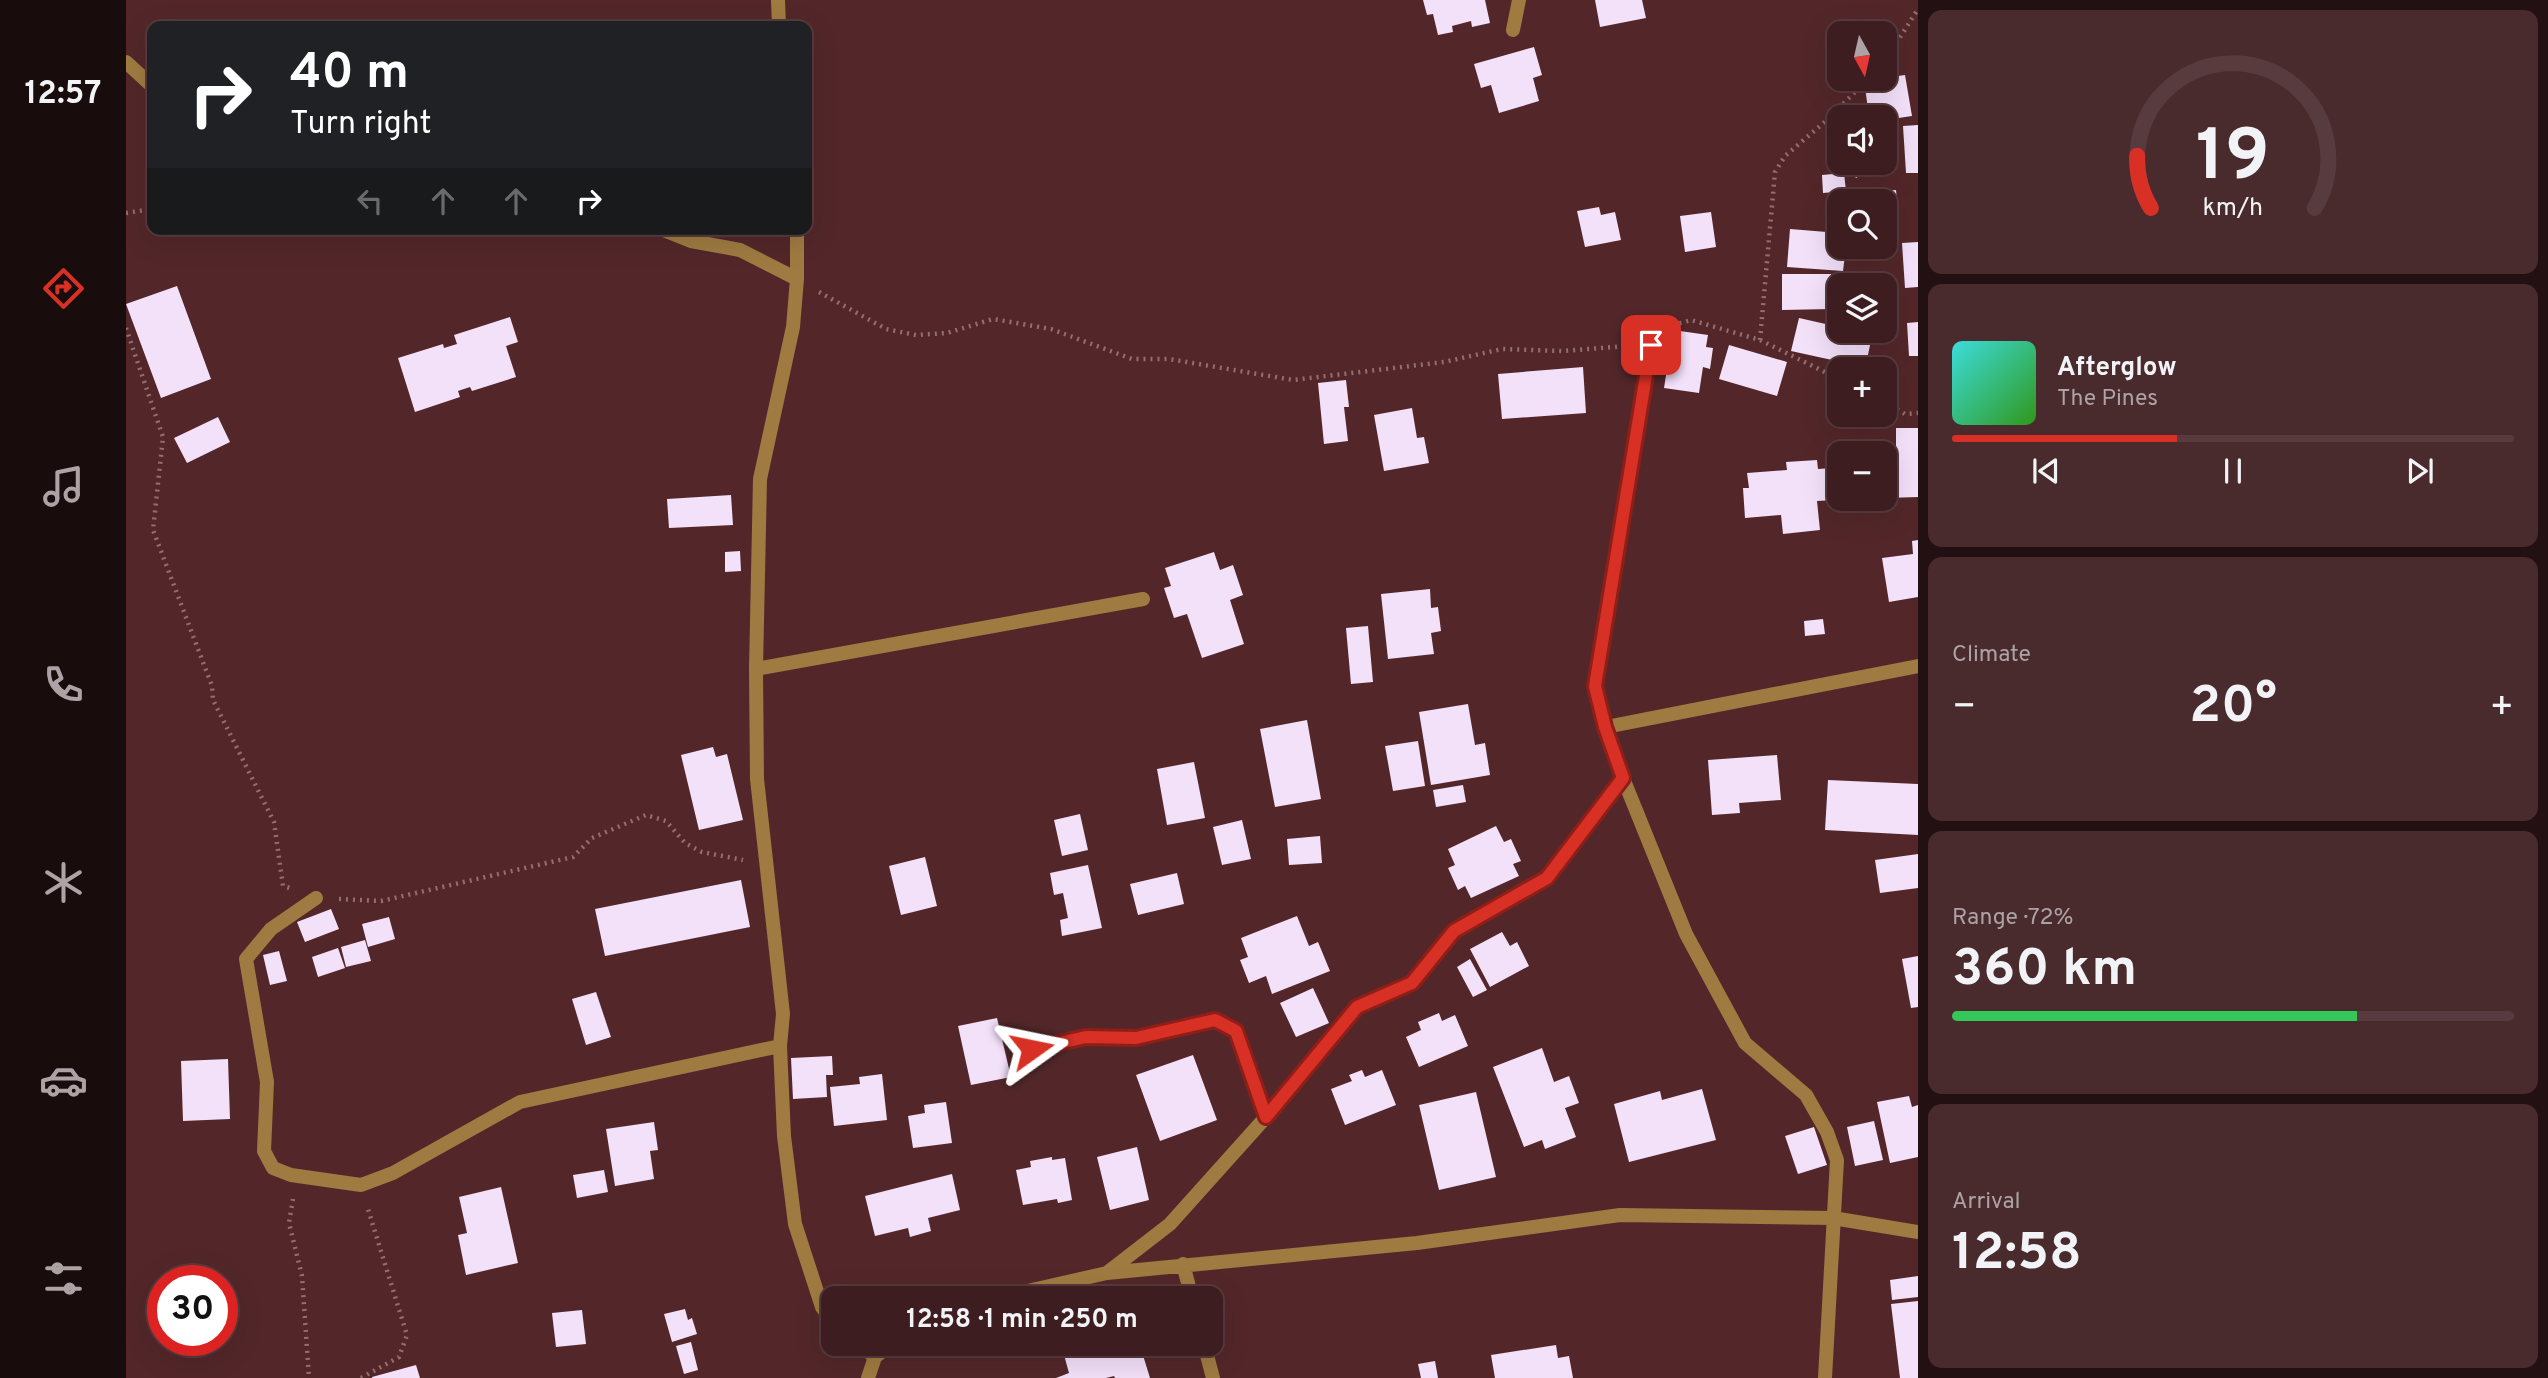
<!DOCTYPE html>
<html lang="en">
<head>
<meta charset="utf-8">
<style>
	:root { --surface:#3e1d20; --page:#492a2d; --text:#f1f3f6; --muted:#ada2a5; --line:#573b3e; --accent:#d93025 }
	body { margin:0; font-family:Overpass,sans-serif; background:var(--page); color:var(--text); height:100vh; display:flex; flex-direction:column; font-size:26px; white-space:nowrap }
	* { box-sizing:border-box; margin:0 }
	p { font-size:23px; color:var(--muted) }
	.icon { flex:none; width:38px; height:38px; fill:none; stroke:currentColor; stroke-width:2; stroke-linecap:round; stroke-linejoin:round }
	.map { position:relative; flex:1; overflow:hidden }
	.details { display:flex; flex-direction:column; gap:10px; padding:10px; background:#221012; width:630px }
	.details>* { flex:none }
	.banner { position:absolute; left:21px; top:21px; width:665px; height:214px; border-radius:14px; box-shadow:0 7px 28px #0002,0 0 0 2px var(--line); background:#202124; color:#fff; overflow:hidden }
	.needle { width:46px; rotate:172deg }
	.buttons { position:absolute; left:1701px; top:21px; display:grid; gap:14px }
	.buttons a { display:grid; place-items:center; width:70px; height:70px; border-radius:14px; background:var(--surface); box-shadow:0 7px 28px #0002,0 0 0 2px var(--line); font-size:35px }
	.speed { position:absolute; left:21px; top:1265px; display:flex; gap:14px; font-size:35px; font-weight:700; text-align:center }
	.speed>* { display:grid; place-content:center; width:91px; height:91px; border-radius:50%; background:var(--surface); box-shadow:0 7px 28px #0002,0 0 0 2px var(--line); line-height:1 }
	.speed .limit { border:10px solid #d22; background:#fff; color:#111 }
	.pin { position:absolute; display:grid; place-items:center; width:60px; height:60px; color:#fff; margin:-30px; border-radius:14px; box-shadow:0 4px 10px #0006 }
	.me { position:absolute; width:77px; margin:-38px; rotate:78deg; stroke-linejoin:round; filter:drop-shadow(0 0 5px #0008) }
	.turn { display:flex; align-items:center; gap:24px; height:147px; padding:0 28px; font-size:32px }
	.turn .icon { width:91px; height:91px; stroke-width:2.5 }
	.turn b { display:block; font-size:49px; line-height:60px }
	.lanes { display:flex; align-items:center; height:66px; padding:0 28px; background:#0003; justify-content:center; gap:35px; direction:ltr }
	.lanes .off { opacity:.35 }
	.big { font-size:52px; font-weight:700; line-height:1.1 }
	.details .card { flex:1; display:flex; flex-direction:column; justify-content:center; gap:10px; min-width:0; padding:0 24px; border-radius:14px; background:var(--page) }
	.details .dial { align-items:center; gap:0 }
	.dial svg { height:182px; overflow:visible; fill:none; stroke:var(--line); stroke-width:7; stroke-linecap:round; text-anchor:middle }
	.dial text { fill:var(--text); stroke:none }
	.song { display:flex; align-items:center; gap:21px }
	.cover { width:84px; height:84px; border-radius:10px; background:linear-gradient(135deg,hsl(180 70% 55%),hsl(110 70% 35%)) }
	.played { height:7px; border-radius:4px; background:linear-gradient(90deg,var(--accent) 40%,var(--line) 40%) }
	.keys { display:flex; justify-content:space-around; direction:ltr }
	.heat { display:flex; justify-content:space-between; align-items:center; font-size:38px; direction:ltr }
	.charge { height:10px; border-radius:5px; background:linear-gradient(90deg,#34c759 72%,var(--line) 0) }
	.trip { position:absolute; left:695px; top:1286px; width:402px; height:70px; border-radius:14px; background:var(--surface); box-shadow:0 7px 28px #0002,0 0 0 2px var(--line); font-weight:700; line-height:70px; text-align:center }
	main { display:flex; flex:1; min-height:0 }
	.dock { display:flex; flex-direction:column; width:126px; justify-content:space-around; align-items:center; background:#190c0d; color:var(--muted) }
	.dock .icon { width:49px; height:49px }
	.dock .selected { color:var(--accent) }
	.dock b { font-size:32px; color:var(--text) }
	.map>svg:first-child { display:block }
	.building { fill:#f3e0f9 }
	.lines { fill:none; stroke-linecap:round; stroke-linejoin:round }
	.path { stroke:#946e70; stroke-width:4.5; stroke-dasharray:2 5; stroke-linecap:butt }
	.lane { stroke:#9f7b41; stroke-width:14 }
	.street { stroke:#9f7b41; stroke-width:14 }
	.route-casing { stroke:#8d1f18; stroke-width:18 }
	.route { stroke:#d93025; stroke-width:12 }
</style>
</head>
<body>
<main>
<nav class="dock">
<b>12:57</b>
<svg class="icon selected" aria-label="directions" viewBox="0 0 24 24"><path d="M12 3l9 9-9 9-9-9zM9 14v-3h6M13 9l2 2-2 2"/></svg>
<svg class="icon" aria-label="music" viewBox="0 0 24 24"><path d="M9 18V5l10-2v13"/><circle cx="6" cy="18" r="3"/><circle cx="16" cy="16" r="3"/></svg>
<svg class="icon" aria-label="phone" viewBox="0 0 24 24"><path d="M5 4h4l2 5-3 2q2 4 5 5l2-3 5 2v4C11 20 4 13 5 4z"/></svg>
<svg class="icon" aria-label="climate" viewBox="0 0 24 24"><path d="M12 3v18M4 7l16 10M4 17L20 7"/></svg>
<svg class="icon" aria-label="car" viewBox="0 0 24 24"><path d="M5 17H2v-5l4-1 3-4h7l3 4 3 1v5h-3M9 17h6M6 11h13"/><circle cx="7" cy="17" r="2"/><circle cx="17" cy="17" r="2"/></svg>
<svg class="icon" aria-label="filters" viewBox="0 0 24 24"><path d="M4 7h16M4 17h16"/><circle cx="9" cy="7" r="2"/><circle cx="15" cy="17" r="2"/></svg>
</nav>
<div class="map">
<svg width="1792" height="1378" viewBox="0 0 1792 1378">
	<rect width="100%" height="100%" fill="#53272a"/>
	<path class="building" d="M1297,0H1359L1364,23L1346,27L1345,21L1326,26L1327,32L1312,35L1307,14L1301,15Z
		M1469,0H1516L1520,18L1474,27Z
		M1408,47L1416,75L1407,78L1413,101L1373,113L1365,85L1355,88L1348,64Z
		M1779,75L1786,116L1759,120V117H1743L1739,87L1745,86L1744,80Z
		M1792,125V173H1780L1777,126Z
		M1720,163H1754L1730,178Z
		M1718,173L1720,191L1697,193L1696,175Z
		M1770,190L1773,223L1759,224V201H1713V221H1711L1709,195Z
		M1473,207L1475,215L1489,212L1495,240L1459,247L1451,211Z
		M1585,212L1590,247L1559,252L1554,216Z
		M1664,229L1713,233V247H1720L1717,271L1661,267Z
		M1792,242V287L1779,288L1776,243Z
		M1656,274H1705V309L1656,310Z
		M51,286L85,379L35,398L0,304Z
		M384,317L392,342L380,346L390,377L346,391L344,387L332,391L334,397L289,412L272,358L317,344L318,348L331,344L328,335Z
		M1673,318L1713,327V331H1747L1739,369L1704,368L1706,360L1665,351Z
		M1792,322V356H1783L1781,323Z
		M1547,330L1582,335L1580,347L1587,348L1584,369L1577,367L1573,393L1538,388L1541,369H1535L1539,343H1545Z
		M1603,345L1661,362L1651,396L1593,379Z
		M1457,367L1460,413L1376,419L1372,374Z
		M1220,380L1223,407H1218L1222,441L1198,444L1192,383Z
		M1286,408L1291,438L1298,437L1303,463L1258,471L1248,415Z
		M92,417L104,442L61,463L48,438Z
		M1770,428H1792V497L1761,498V470H1770Z
		M1691,460L1692,469L1706,468L1709,500L1691,501L1694,530L1657,534L1655,515L1619,518L1617,488H1623L1621,473L1661,470L1660,462Z
		M605,495L607,525L543,528L541,499Z
		M1792,540V597L1763,602L1756,558L1787,554L1786,541Z
		M614,551L615,571L599,572V552Z
		M1088,552L1094,570L1107,565L1117,595L1104,600L1118,644L1076,658L1061,614L1048,618L1038,588L1045,586L1039,568Z
		M1304,589L1305,608L1312,607L1315,631L1305,633L1308,654L1262,659L1255,594Z
		M1697,619L1699,634L1679,636L1678,621Z
		M1242,626L1247,682L1225,684L1220,628Z
		M1342,704L1349,745L1359,743L1364,775L1305,785L1293,712Z
		M1181,720L1195,799L1149,807L1134,729Z
		M1292,741L1299,786L1267,791L1259,746Z
		M587,747L590,757L601,754L617,820L573,830L555,755Z
		M1651,755L1655,800L1613,803L1614,813L1586,815L1582,760Z
		M1068,762L1079,818L1041,825L1031,769Z
		M1702,780L1792,784V835L1699,830Z
		M1337,785L1340,802L1310,807L1307,790Z
		M954,814L962,850L936,856L928,820Z
		M1116,820L1125,859L1096,865L1087,827Z
		M1370,826L1378,842L1385,839L1395,861L1387,864L1393,876L1345,898L1339,886L1332,890L1322,868L1329,865L1322,849Z
		M1194,836L1196,863L1163,865L1161,839Z
		M1792,854V888L1754,893L1749,860Z
		M799,857L811,906L775,915L763,866Z
		M962,865L976,928L936,936L934,920L942,918L937,893L928,895L924,873Z
		M1051,873L1058,904L1012,915L1004,884Z
		M615,880L624,927L479,956L469,909Z
		M205,909L213,929L179,942L171,922Z
		M1171,916L1183,946L1192,942L1204,971L1146,994L1140,976L1123,983L1114,960L1122,957L1115,938Z
		M263,917L269,939L242,947L236,924Z
		M1376,932L1384,946L1391,942L1403,966L1364,987L1344,949Z
		M239,940L245,961L220,967L215,947Z
		M212,948L219,968L192,977L186,957Z
		M153,951L161,981L144,985L137,955Z
		M1792,956V1007L1785,1008L1776,959Z
		M1344,959L1361,990L1347,997L1331,967Z
		M1187,988L1203,1023L1170,1037L1154,1003Z
		M470,992L485,1037L460,1045L446,999Z
		M1313,1013L1316,1021L1329,1015L1342,1046L1293,1067L1280,1037L1295,1030L1292,1022Z
		M871,1018L885,1077L845,1085L832,1026Z
		M1416,1048L1428,1082L1443,1076L1453,1103L1439,1108L1450,1137L1419,1149L1416,1140L1398,1147L1367,1067Z
		M1067,1055L1091,1120L1034,1141L1010,1075Z
		M706,1056L707,1075H700L701,1097L667,1099L665,1058Z
		M102,1059L104,1119L57,1121L55,1061Z
		M1236,1070L1239,1077L1256,1070L1270,1105L1219,1125L1205,1089L1226,1081L1223,1075Z
		M756,1074L761,1120L708,1126L704,1087L734,1084L733,1077Z
		M1576,1089L1590,1140L1503,1162L1488,1104L1534,1091L1536,1100Z
		M1350,1092L1370,1177L1313,1190L1293,1105Z
		M1783,1096L1786,1107L1792,1105V1157L1764,1163L1751,1102Z
		M820,1102L826,1143L787,1148L782,1116L799,1113L798,1105Z
		M1748,1121L1757,1160L1729,1166L1721,1127Z
		M528,1122L532,1150L524,1151L528,1179L489,1186L480,1129Z
		M1688,1127L1701,1165L1672,1174L1659,1136Z
		M1011,1147L1023,1200L984,1210L971,1157Z
		M926,1157V1160L939,1158L946,1200L932,1203L931,1199L897,1205L890,1170L905,1167L904,1161Z
		M478,1170L482,1192L451,1198L447,1175Z
		M826,1174L834,1210L802,1218L805,1231L784,1237L782,1228L749,1236L739,1196Z
		M375,1187L392,1263L340,1275L332,1235L341,1233L333,1197Z
		M1792,1276V1297L1766,1300L1764,1280Z
		M1792,1301V1378H1774L1765,1304Z
		M559,1309L562,1320L566,1318L571,1334L546,1342L538,1314Z
		M456,1310L460,1344L430,1347L426,1313Z
		M565,1342L572,1370L558,1374L550,1346Z
		M935,1344H1023L1024,1349L1016,1352L1024,1378H989L988,1376L980,1378H930L943,1373Z
		M1430,1345L1432,1358L1443,1356L1447,1378H1369L1365,1355Z
		M1309,1361L1312,1378H1295L1292,1364Z
		M290,1365L294,1378H246V1377Z"/>
	<g class="lines">
		<path class="path" d="M1759,61L1792,9
			M0,213L26,209
			M693,292L760,329L790,335L821,333L867,319L925,329L1006,359H1043L1167,380L1318,362L1376,349L1437,351L1501,346
			M1540,327L1565,320L1634,340L1713,379
			M0,328L37,437L27,530L86,686L87,700L148,822L157,886L164,888
			M1634,340L1649,172L1659,156L1701,120L1742,79
			M1759,402L1779,414L1792,413
			M213,899L255,901L447,857L466,838L520,815L540,821L559,843L576,852L617,860
			M167,1199L163,1223L176,1276L183,1378
			M235,1378L273,1357L281,1335L241,1206"/>
		<path class="lane" d="M630,669L1017,599"/>
		<path class="street" d="M652,0L653,26
			M1387,30L1393,0
			M0,62L26,86
			M535,229L565,241L614,250L671,279
			M671,229V279L667,327L634,479L630,669L631,779L657,1014L654,1046L658,1136L669,1224L696,1307L707,1322
			M1525,344L1469,686L1480,727L1497,778L1560,934L1619,1043L1680,1095L1701,1132L1711,1160L1699,1378
			M1480,727L1792,666
			M190,898L145,929L120,959L141,1082L138,1151L147,1168L165,1175L235,1185L267,1173L394,1102L654,1046
			M906,1049L960,1037L1010,1038L1089,1020L1109,1031L1140,1117
			M1057,1264L1066,1298
			M982,1272L1044,1224L1140,1117L1232,1007L1286,983L1328,931L1421,878L1497,778
			M871,1298L981,1273L1291,1243L1494,1215L1707,1218L1792,1232
			M732,1344L749,1357
			M1078,1344L1087,1378
			M742,1378L749,1357L766,1344"/>
	</g>
	<g class="lines">
		<g class="route-casing">
			<path id="route" d="M906,1049L960,1037L1010,1038L1089,1020L1110,1031L1140,1117L1231,1007L1286,983L1328,931L1421,878L1497,778L1479,727L1469,686L1525,345"/>
		</g>
		<use href="#route" class="route"/>
	</g>
</svg>
<div class="buttons">
<a><svg class="needle" viewBox="-14 -14 28 28"><path d="M0-13l5 13h-10z" fill="#e53935"/><path d="M0 13l5-13h-10z" fill="#ada2a5"/></svg></a>
<a><svg class="icon" aria-label="sound" viewBox="0 0 24 24"><path d="M4 9h4l5-4v14l-5-4H4zM17 9q2 3 0 6"/></svg></a>
<a><svg class="icon" aria-label="search" viewBox="0 0 24 24"><circle cx="10" cy="10" r="6"/><path d="M15 15l6 6"/></svg></a>
<a><svg class="icon" aria-label="layers" viewBox="0 0 24 24"><path d="M12 4l9 5-9 5-9-5zM3 14l9 5 9-5"/></svg></a>
<a>+</a>
<a>−</a>
</div>
<div class="speed"><div class="limit">30</div></div>
<div class="pin" style="left:1525px;top:345px;background:#d93025"><svg class="icon" aria-label="arrive" viewBox="0 0 24 24"><path d="M6 21V4h12l-3 4 3 4H6"/></svg></div>
<svg class="me" style="left:906px;top:1049px" viewBox="-20 -20 40 40"><path d="M0-17L14 15 0 8-14 15z" fill="#d93025" stroke="#fff" stroke-width="4"/></svg>
<div class="trip">12:58 · 1 min · 250 m</div>
<div class="banner">
<div class="turn"><svg class="icon" aria-label="right" viewBox="0 0 24 24"><path d="M7 20v-9h11M14 6l5 5-5 5"/></svg><div><b>40 m</b>Turn right</div></div>
<div class="lanes"><svg class="icon off" aria-label="left" viewBox="0 0 24 24"><path d="M17 20v-9H6M10 6l-5 5 5 5"/></svg><svg class="icon off" aria-label="ahead" viewBox="0 0 24 24"><path d="M12 20V5M6 11l6-6 6 6"/></svg><svg class="icon off" aria-label="ahead" viewBox="0 0 24 24"><path d="M12 20V5M6 11l6-6 6 6"/></svg><svg class="icon" aria-label="right" viewBox="0 0 24 24"><path d="M7 20v-9h11M14 6l5 5-5 5"/></svg></div>
</div>
</div>
<section class="details">
<div class="card dial"><svg viewBox="0 0 100 80">
<path d="M14 69A42 42 0 1 1 86 69"/>
<path d="M14 69A42 42 0 0 1 8 46" stroke="#d93025"/>
<text x="50" y="56" font-size="32" font-weight="700">19</text>
<text x="50" y="72" font-size="11">km/h</text>
</svg></div>
<div class="card">
<div class="song"><i class="cover"></i><div><b>Afterglow</b><p>The Pines</p></div></div>
<div class="played"></div>
<div class="keys"><svg class="icon" aria-label="previous" viewBox="0 0 24 24"><path d="M18 5L8 12l10 7zM5 5v14"/></svg><svg class="icon" aria-label="pause" viewBox="0 0 24 24"><path d="M8 5v14M16 5v14"/></svg><svg class="icon" aria-label="next" viewBox="0 0 24 24"><path d="M6 5l10 7-10 7zM19 5v14"/></svg></div>
</div>
<div class="card"><p>Climate</p>
<div class="heat"><a>−</a><b class="big">20°</b><a>+</a></div>
</div>
<div class="card"><p>Range · 72%</p><b class="big">360 km</b><div class="charge"></div></div>
<div class="card"><p>Arrival</p><b class="big">12:58</b></div>
</section>
</main>
</body>
</html>
